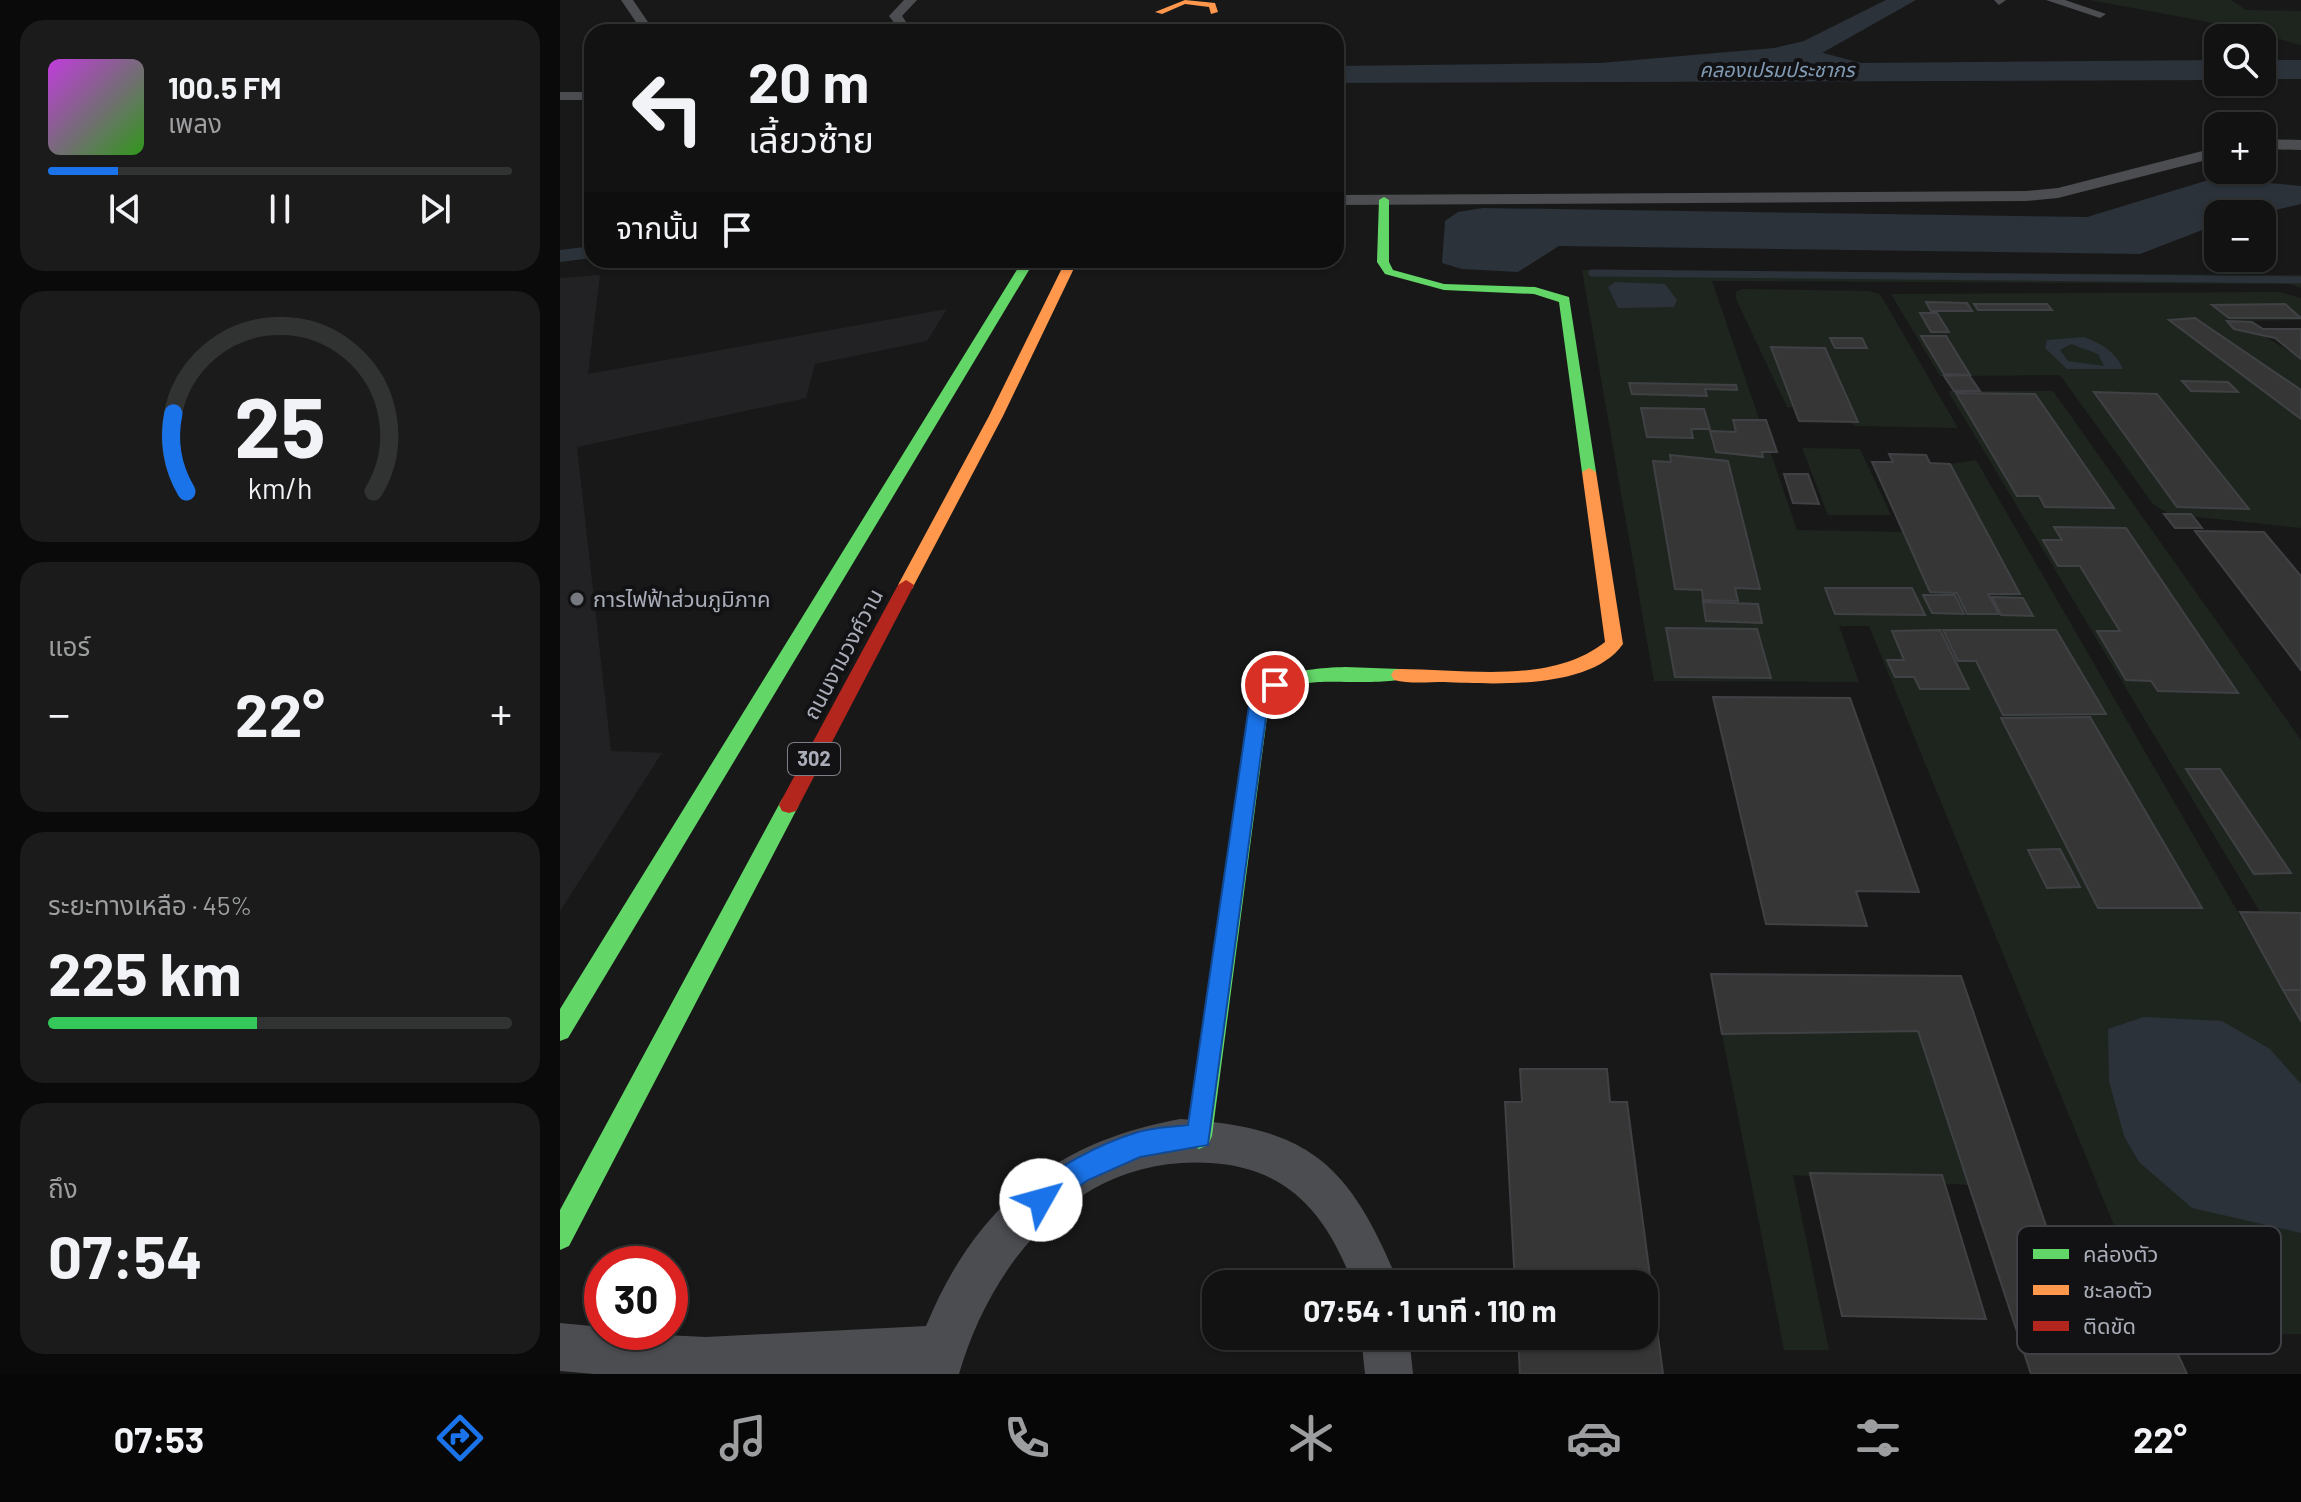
<!DOCTYPE html>
<html lang="th">
<head>
<meta charset="utf-8">
<style>
	:root { --surface:#121212; --page:#1b1b1b; --text:#f1f3f6; --muted:#9c9e9f; --line:#313232; --accent:#1a73e8 }
	body { margin:0; font-family:Barlow,"Noto Sans Thai",sans-serif; background:var(--page); color:var(--text); height:100vh; display:flex; flex-direction:column; font-size:30px; white-space:nowrap }
	* { box-sizing:border-box; margin:0 }
	p { font-size:26px; color:var(--muted) }
	.icon { flex:none; width:44px; height:44px; fill:none; stroke:currentColor; stroke-width:2; stroke-linecap:round; stroke-linejoin:round }
	.map { position:relative; flex:1; overflow:hidden }
	.sheet { display:flex; flex-direction:column; gap:20px; padding:20px; background:#0a0a0a; width:560px }
	.sheet>* { flex:none }
	.guide { position:absolute; left:24px; top:24px; width:760px; height:244px; border-radius:24px; box-shadow:0 2px 6px #0004,0 0 0 2px var(--line); background:#121212; color:var(--text); overflow:hidden }
	.controls { position:absolute; left:1644px; top:24px; display:grid; gap:16px }
	.controls a { display:grid; place-items:center; width:72px; height:72px; border-radius:16px; background:var(--surface); box-shadow:0 2px 6px #0004,0 0 0 2px var(--line); font-size:40px }
	.speed { position:absolute; left:24px; top:1246px; display:flex; gap:16px; font-size:40px; font-weight:700; text-align:center }
	.speed>* { display:grid; place-content:center; width:104px; height:104px; border-radius:50%; background:var(--surface); box-shadow:0 2px 6px #0004,0 0 0 2px var(--line); line-height:1 }
	.speed .limit { border:12px solid #d22; background:#fff; color:#111 }
	.pin { position:absolute; display:grid; place-items:center; width:68px; height:68px; color:#fff; margin:-34px; border:4px solid #fff; border-radius:50%; box-shadow:0 2px 8px #0007 }
	.me { position:absolute; width:88px; margin:-44px; rotate:52deg; stroke-linejoin:round; filter:drop-shadow(0 0 6px #0008) }
	.turn { display:flex; align-items:center; gap:28px; height:168px; padding:0 32px; font-size:36px }
	.turn .icon { width:104px; height:104px; stroke-width:2.5 }
	.turn b { display:block; font-size:56px; line-height:68px }
	.then { display:flex; align-items:center; height:76px; padding:0 32px; background:#0003; gap:16px; font-size:30px }
	.big { font-size:60px; font-weight:700; line-height:1.1 }
	.sheet .card { flex:1; display:flex; flex-direction:column; justify-content:center; gap:12px; min-width:0; padding:0 28px; border-radius:24px; background:var(--page) }
	.sheet .dial { align-items:center; gap:0 }
	.dial svg { height:208px; overflow:visible; fill:none; stroke:var(--line); stroke-width:7; stroke-linecap:round; text-anchor:middle }
	.dial text { fill:var(--text); stroke:none }
	.song { display:flex; align-items:center; gap:24px }
	.cover { width:96px; height:96px; border-radius:12px; background:linear-gradient(135deg,hsl(290 70% 55%),hsl(110 70% 35%)) }
	.played { height:8px; border-radius:4px; background:linear-gradient(90deg,var(--accent) 15%,var(--line) 15%) }
	.keys { display:flex; justify-content:space-around; direction:ltr }
	.heat { display:flex; justify-content:space-between; align-items:center; font-size:44px; direction:ltr }
	.charge { height:12px; border-radius:6px; background:linear-gradient(90deg,#34c759 45%,var(--line) 0) }
	.trip { position:absolute; left:642px; top:1270px; width:456px; height:80px; border-radius:24px; background:var(--surface); box-shadow:0 2px 6px #0004,0 0 0 2px var(--line); font-weight:700; line-height:80px; text-align:center }
	.tab-bar { display:flex; height:128px; justify-content:space-around; align-items:center; background:#070707; color:var(--muted) }
	.tab-bar .icon { width:56px; height:56px }
	.tab-bar .selected { color:var(--accent) }
	.tab-bar b { font-size:36px; color:var(--text) }
	main { display:flex; flex:1; min-height:0 }
	.map>svg:first-child { display:block }
	.built { fill:#222224 }
	.green { fill:#1e251f }
	.water { fill:#2b323a; fill-rule:evenodd }
	.lines { fill:none; stroke-linecap:round; stroke-linejoin:round }
	.stream { stroke:#2b323a; stroke-width:7 }
	.canal { fill:#2b323a; fill-rule:evenodd }
	.river { fill:#2b323a; fill-rule:evenodd }
	.building { fill:#363637; stroke:#404144; stroke-width:2 }
	.street { fill:#4c4d51; fill-rule:evenodd }
	.fast { fill:#63d668; fill-rule:evenodd }
	.slow { fill:#ff974d; fill-rule:evenodd }
	.jam { fill:#b3261e; fill-rule:evenodd }
	.route { fill:#1a73e8; stroke:#114b97; stroke-width:2 }
	.poi-dot { fill:#767980; stroke:#121214; stroke-width:3 }
	.labels { text-anchor:middle; stroke-width:8; stroke-linejoin:round; paint-order:stroke }
	.far-water-label { font-size:20px; font-style:italic; fill:#819ab3; stroke:#121214 }
	.shield { fill:#121214; stroke:#7c7e87; stroke-width:2 }
	.shield-label { font-size:20px; font-weight:bold; fill:#a9adb8 }
	.poi-label { font-size:22px; fill:#a9adb8; stroke:#121214; text-anchor:start }
	.street-label { font-size:22px; fill:#a9adb8; stroke:#121214 }
	.key { fill:#121214; stroke:#3f4045; stroke-width:2 }
	.key-label { font-size:22px; fill:#a9adb8 }
</style>
</head>
<body>
<main>
<section class="sheet">
<div class="card">
<div class="song"><i class="cover"></i><div><b>100.5 FM</b><p>เพลง</p></div></div>
<div class="played"></div>
<div class="keys"><svg class="icon" aria-label="previous" viewBox="0 0 24 24"><path d="M18 5L8 12l10 7zM5 5v14"/></svg><svg class="icon" aria-label="pause" viewBox="0 0 24 24"><path d="M8 5v14M16 5v14"/></svg><svg class="icon" aria-label="next" viewBox="0 0 24 24"><path d="M6 5l10 7-10 7zM19 5v14"/></svg></div>
</div>
<div class="card dial"><svg viewBox="0 0 100 80">
<path d="M14 69A42 42 0 1 1 86 69"/>
<path d="M14 69A42 42 0 0 1 9 39" stroke="#1a73e8"/>
<text x="50" y="56" font-size="32" font-weight="700">25</text>
<text x="50" y="72" font-size="11">km/h</text>
</svg></div>
<div class="card"><p>แอร์</p>
<div class="heat"><a>−</a><b class="big">22°</b><a>+</a></div>
</div>
<div class="card"><p>ระยะทางเหลือ · 45%</p><b class="big">225 km</b><div class="charge"></div></div>
<div class="card"><p>ถึง</p><b class="big">07:54</b></div>
</section>
<div class="map">
<svg width="1741" height="1374" viewBox="0 0 1741 1374">
	<rect width="100%" height="100%" fill="#181818"/>
	<path class="built" d="M40,275L28,374L387,309L367,341L255,364L246,398L17,447L51,751L102,753L0,911V278Z"/>
	<path class="green" d="M1530,0H1671L1686,10L1741,11V45L1675,27Z
		M1022,270L1741,275V288L1730,284L1152,281L1237,530L1343,532L1370,592L1459,594L1390,464L1416,460L1741,1021V1334L1598,1333L1309,626H1279L1299,682L1094,681Z
		M1182,289L1309,291L1320,294L1398,428L1296,426L1265,409L1227,407L1176,299V292Z
		M1720,292L1741,298V320L1679,321L1741,358V528L1609,514L1593,504L1500,375L1380,376L1331,294Z
		M1388,391H1493L1741,740V913L1700,912Z
		M1242,448L1300,449L1331,515H1268Z
		M1358,1031L1409,1185L1233,1175L1269,1350H1224L1162,1034Z"/>
	<path class="water" d="M1237,46L1301,63L1658,60V80L776,83V66L1040,63Z
		M1702,60H1741V79H1702Z
		M1655,178L1741,186V204L1699,214H1658V224L1580,254L999,246L958,272L902,269L882,263L885,221L898,212L923,208L1527,217Z
		M1055,282L1105,284L1117,300L1114,307L1058,308L1048,287Z
		M1524,337C1541,343 1556,352 1563,369H1507L1485,348L1487,340ZM1511,344L1538,354L1544,366L1508,361L1500,350Z
		M1584,1017L1662,1021L1710,1049L1741,1084V1233L1632,1208L1579,1162L1564,1136L1549,1081L1548,1029Z"/>
	<g class="lines">
		<path class="stream" d="M1032,273L1741,280"/>
		<path class="canal" d="M32,246V258L0,262V250Z"/>
		<path class="river" d="M1326,0H1356L1262,53L1169,75L1159,73L1155,67L1159,61L1244,41Z"/>
	</g>
	<path class="building" d="M1366,302L1407,303L1412,311H1371Z
		M1414,304H1487L1492,310H1418Z
		M1725,304L1741,318H1669L1652,305Z
		M1360,313H1377L1389,332H1371Z
		M1635,318L1741,390V419L1609,320Z
		M1667,321L1692,322L1703,329H1741V359L1715,338L1674,329Z
		M1361,336H1386L1410,375L1384,374Z
		M1270,338H1302L1307,348H1275Z
		M1211,347L1265,348L1298,422L1239,421Z
		M1409,375L1420,391H1394L1384,376Z
		M1622,381L1668,382L1678,392L1631,391Z
		M1069,383L1176,385L1177,390L1145,389L1147,396L1072,394Z
		M1534,392L1597,394L1689,509L1617,507Z
		M1396,393L1475,394L1554,508L1485,507L1479,496H1457Z
		M1081,408L1144,409L1150,429H1131L1133,438L1087,437Z
		M1173,420H1206L1217,452H1202L1203,457L1156,452L1150,431L1176,432Z
		M1329,454L1366,455L1370,463L1390,464L1460,594H1428L1439,614H1407L1397,593L1370,592L1312,462H1333Z
		M1110,455L1168,461L1200,589L1175,588L1178,601L1143,600L1142,590L1115,589L1093,461L1111,462Z
		M1224,474H1248L1259,504L1233,503Z
		M1604,514H1631L1642,528H1615Z
		M1494,527L1566,528L1678,693L1598,691L1591,681L1566,680L1537,631H1560L1520,566H1498L1483,540H1502Z
		M1635,531L1704,532L1741,576V670Z
		M1265,588H1352L1365,615L1275,614Z
		M1363,595H1395L1404,614L1372,613Z
		M1432,597L1463,598L1473,616L1441,615Z
		M1143,602L1198,604L1202,623L1146,621Z
		M1106,628L1197,629L1211,678L1115,677Z
		M1380,630L1409,689H1360L1354,677H1335L1327,660H1344L1332,631Z
		M1383,630H1496L1546,714L1443,715L1416,661H1398Z
		M1153,697L1290,698L1359,892L1296,891L1307,926L1206,924Z
		M1530,717L1642,908H1538L1441,718Z
		M1626,769H1660L1731,873L1694,874Z
		M1500,849L1520,887L1487,888L1468,850Z
		M1680,912L1741,913V990H1723Z
		M1151,974L1401,976L1528,1349L1615,1348L1627,1374H1471L1358,1031L1162,1034Z
		M1723,990H1741V1021Z
		M960,1069H1047L1050,1102H1067L1103,1374H960L958,1336H1084V1284H955L945,1102H962Z
		M1250,1173L1382,1175L1426,1319L1282,1316Z"/>
	<g class="lines">
		<path class="street" d="M61,0H73L92,28L90,31H82Z
			M344,0H357L342,16L351,29L348,32H341L329,16Z
			M1434,0H1446L1439,5Z
			M1486,0H1505L1546,14L1540,18Z
			M0,92H32V100H0Z
			M1702,139L1741,140V150L1702,149Z
			M1658,147V157L1498,198L1466,201L776,205V195L1466,191L1498,188Z
			M620,1119C751,1127 790,1165 839,1284H793C767,1215 729,1168 651,1163C520,1154 433,1258 399,1374H34L0,1371V1323L42,1327V1332L146,1337L366,1326C415,1207 494,1142 620,1119Z
			M801,1336H849L853,1374H805Z"/>
		<path class="fast" d="M824,197L829,200V262L833,270L884,284L975,287L1009,297L1036,472L1034,475H1024L1022,472L999,302L974,294L884,290L825,274L817,262L819,200Z
			M463,260H475L8,1038L0,1041V1009Z
			M785,667L840,669L849,675C840,687 769,679 749,683C734,686 721,693 709,702L652,1136L648,1145L639,1149L630,1145L626,1136L691,699C709,671 755,668 785,667Z
			M229,797L236,799L239,805L9,1246L0,1250V1210L222,799Z"/>
		<path class="slow" d="M625,0L655,3L658,12L651,14L649,7L625,4L602,14L595,12Z
			M506,260H518L443,416L354,585L352,589H340L338,585L429,416Z
			M1029,468L1036,472L1063,644C1031,690 934,684 884,682C868,682 849,684 834,680L831,675L834,670L840,669C905,669 991,685 1045,642L1022,472Z"/>
		<path class="jam" d="M346,580L354,585L236,811L229,813L222,811L219,805L222,799L338,585Z"/>
	</g>
	<path class="route" d="M715,679L724,685L708,702L648,1145L580,1157L528,1180L481,1213L471,1209L468,1200C480,1171 548,1141 578,1132C594,1127 612,1127 628,1125L690,699Z"/>
	<circle class="poi-dot" cx="17" cy="599" r="8"/>
	<g class="labels">
		<g class="far-water-label">
			<text x="1217" y="77">คลองเปรมประชากร</text>
		</g>
		<rect class="shield" x="228" y="743" width="52" height="32" rx="6"/>
		<g class="shield-label">
			<text x="254" y="766">302</text>
		</g>
		<g class="poi-label">
			<text x="33" y="607">การไฟฟ้าส่วนภูมิภาค</text>
		</g>
		<g class="street-label">
			<text transform="translate(283 654) rotate(-62)" y="8">ถนนงามวงศ์วาน</text>
		</g>
	</g>
	<rect x="1457" y="1226" width="264" height="128" rx="12" class="key"/>
	<rect x="1473" y="1249" width="36" height="10" fill="#63d668"/>
	<rect x="1473" y="1285" width="36" height="10" fill="#ff974d"/>
	<rect x="1473" y="1321" width="36" height="10" fill="#b3261e"/>
	<g class="key-label">
		<text x="1523" y="1262">คล่องตัว</text>
		<text x="1523" y="1298">ชะลอตัว</text>
		<text x="1523" y="1334">ติดขัด</text>
	</g>
</svg>
<div class="controls">
<a><svg class="icon" aria-label="search" viewBox="0 0 24 24"><circle cx="10" cy="10" r="6"/><path d="M15 15l6 6"/></svg></a>
<a>+</a>
<a>−</a>
</div>
<div class="speed"><div class="limit">30</div></div>
<div class="pin" style="left:715px;top:685px;background:#d93025"><svg class="icon" aria-label="arrive" viewBox="0 0 24 24"><path d="M6 21V4h12l-3 4 3 4H6"/></svg></div>
<svg class="me" style="left:481px;top:1200px" viewBox="-20 -20 40 40"><circle r="19" fill="#fff"/><path d="M0-13L10 11 0 6-10 11z" fill="#1a73e8"/></svg>
<div class="trip">07:54 · 1 นาที · 110 m</div>
<div class="guide">
<div class="turn"><svg class="icon" aria-label="left" viewBox="0 0 24 24"><path d="M17 20v-9H6M10 6l-5 5 5 5"/></svg><div><b>20 m</b>เลี้ยวซ้าย</div></div>
<div class="then">จากนั้น<svg class="icon" aria-label="arrive" viewBox="0 0 24 24"><path d="M6 21V4h12l-3 4 3 4H6"/></svg></div>
</div>
</div>
</main>
<nav class="tab-bar">
<b>07:53</b>
<svg class="icon selected" aria-label="directions" viewBox="0 0 24 24"><path d="M12 3l9 9-9 9-9-9zM9 14v-3h6M13 9l2 2-2 2"/></svg>
<svg class="icon" aria-label="music" viewBox="0 0 24 24"><path d="M9 18V5l10-2v13"/><circle cx="6" cy="18" r="3"/><circle cx="16" cy="16" r="3"/></svg>
<svg class="icon" aria-label="phone" viewBox="0 0 24 24"><path d="M5 4h4l2 5-3 2q2 4 5 5l2-3 5 2v4C11 20 4 13 5 4z"/></svg>
<svg class="icon" aria-label="climate" viewBox="0 0 24 24"><path d="M12 3v18M4 7l16 10M4 17L20 7"/></svg>
<svg class="icon" aria-label="car" viewBox="0 0 24 24"><path d="M5 17H2v-5l4-1 3-4h7l3 4 3 1v5h-3M9 17h6M6 11h13"/><circle cx="7" cy="17" r="2"/><circle cx="17" cy="17" r="2"/></svg>
<svg class="icon" aria-label="filters" viewBox="0 0 24 24"><path d="M4 7h16M4 17h16"/><circle cx="9" cy="7" r="2"/><circle cx="15" cy="17" r="2"/></svg>
<b>22°</b>
</nav>
</body>
</html>
